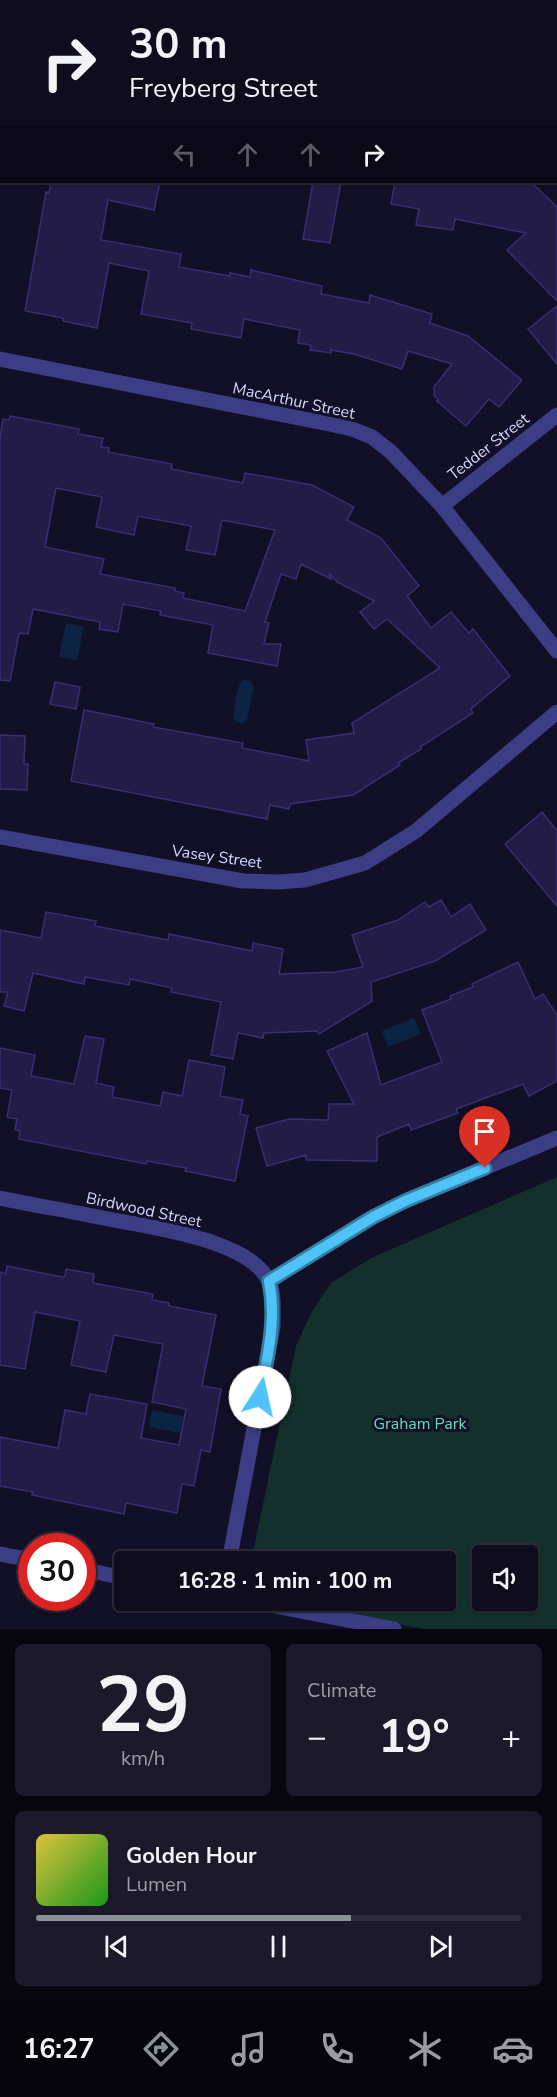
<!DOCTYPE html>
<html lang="en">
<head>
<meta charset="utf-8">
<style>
	:root { --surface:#0e0c1d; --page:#1c1a2a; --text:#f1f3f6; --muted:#9b9ba4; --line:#2e2c3b; --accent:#8c9099 }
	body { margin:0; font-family:"Nunito Sans",sans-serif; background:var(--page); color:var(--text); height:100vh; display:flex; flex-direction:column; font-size:22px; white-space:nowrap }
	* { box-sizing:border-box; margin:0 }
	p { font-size:20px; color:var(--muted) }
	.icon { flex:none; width:33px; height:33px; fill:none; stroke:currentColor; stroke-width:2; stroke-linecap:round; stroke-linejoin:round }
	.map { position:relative; height:1629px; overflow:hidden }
	.drawer { display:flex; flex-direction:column; gap:15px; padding:15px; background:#080710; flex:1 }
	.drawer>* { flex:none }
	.hud { position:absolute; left:0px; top:0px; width:558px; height:183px; box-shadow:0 2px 4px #0004,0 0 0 2px var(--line); background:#0e0c1d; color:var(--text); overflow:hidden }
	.buttons { position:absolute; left:472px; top:1545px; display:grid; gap:12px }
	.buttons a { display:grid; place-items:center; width:66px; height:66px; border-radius:6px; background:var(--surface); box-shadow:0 2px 4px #0004,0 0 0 2px var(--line); font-size:30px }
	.speed { position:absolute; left:18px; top:1533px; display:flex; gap:12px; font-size:30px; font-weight:700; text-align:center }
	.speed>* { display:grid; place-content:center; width:78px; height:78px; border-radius:50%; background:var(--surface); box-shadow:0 2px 4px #0004,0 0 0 2px var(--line); line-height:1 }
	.speed .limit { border:9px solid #d22; background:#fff; color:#111 }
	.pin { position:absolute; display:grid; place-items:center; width:51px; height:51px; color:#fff; margin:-62px -26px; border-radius:50% 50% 50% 0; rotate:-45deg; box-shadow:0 0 6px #0007 }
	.pin .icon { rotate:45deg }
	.me { position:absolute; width:66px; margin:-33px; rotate:10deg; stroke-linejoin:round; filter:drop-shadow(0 0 4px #0008) }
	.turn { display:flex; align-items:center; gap:21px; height:126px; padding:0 30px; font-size:27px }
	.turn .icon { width:78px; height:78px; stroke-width:2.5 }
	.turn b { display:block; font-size:42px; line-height:51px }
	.lanes { display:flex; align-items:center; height:57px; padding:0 30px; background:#0003; justify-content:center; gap:30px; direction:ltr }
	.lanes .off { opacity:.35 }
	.big { font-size:45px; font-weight:700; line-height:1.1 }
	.drawer .card { flex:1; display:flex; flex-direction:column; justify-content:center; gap:9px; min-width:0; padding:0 21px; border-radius:9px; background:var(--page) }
	.drawer .dial { align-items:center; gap:0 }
	.dial b { font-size:78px; line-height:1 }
	.song { display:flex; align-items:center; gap:18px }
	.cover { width:72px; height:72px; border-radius:9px; background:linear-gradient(135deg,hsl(50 70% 55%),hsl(120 70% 35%)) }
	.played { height:6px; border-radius:3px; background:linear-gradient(90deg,var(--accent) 65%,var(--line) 65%) }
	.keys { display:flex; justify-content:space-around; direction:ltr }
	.heat { display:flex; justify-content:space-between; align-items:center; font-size:33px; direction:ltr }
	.drawer .tiles { flex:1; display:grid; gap:15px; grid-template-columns:1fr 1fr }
	.card:last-child { grid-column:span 2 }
	.trip { position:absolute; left:114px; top:1551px; width:342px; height:60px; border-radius:6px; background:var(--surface); box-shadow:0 2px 4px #0004,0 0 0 2px var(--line); font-weight:700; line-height:60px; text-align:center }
	.tabs { display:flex; height:96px; justify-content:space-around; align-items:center; background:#06050c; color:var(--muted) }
	.tabs .icon { width:42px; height:42px }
	.tabs .selected { color:var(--accent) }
	.tabs b { font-size:27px; color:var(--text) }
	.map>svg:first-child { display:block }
	.green { fill:#13302d; fill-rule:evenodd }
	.water { fill:#0b2444 }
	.building { fill:#221c47; stroke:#382f73; stroke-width:1.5; fill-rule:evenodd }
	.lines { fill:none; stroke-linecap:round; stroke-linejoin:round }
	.minor { stroke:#3c3e85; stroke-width:15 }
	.route-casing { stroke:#337fa1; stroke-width:15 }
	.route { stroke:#4fc3f7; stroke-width:10 }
	.labels { text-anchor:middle; stroke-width:6; stroke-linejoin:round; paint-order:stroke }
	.street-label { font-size:16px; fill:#d8d6fe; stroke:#121027 }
	.park-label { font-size:16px; fill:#63deb7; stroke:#121027 }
</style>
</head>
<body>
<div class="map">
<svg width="557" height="1629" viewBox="0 0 557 1629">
	<rect width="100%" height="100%" fill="#121027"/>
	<path class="green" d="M557,1177V1629H424L274,1601L446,1600V1562H251L296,1346L311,1313L331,1283L371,1258ZM483,1556H528V1600H483Z"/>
	<path class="water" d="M66,623L84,627L77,660L59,657Z
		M243,680L251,681L254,687L247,720L242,724L234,721C234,709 235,689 243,680Z
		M414,1018L421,1034L388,1047L382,1031Z
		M152,1410L183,1416L180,1433L149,1427Z"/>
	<path class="building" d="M51,182H160L154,210L108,200L101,240L181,254L179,267L230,276V273L250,277L251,270L322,286L321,294L369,303L370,295L432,314L430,323L468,336L522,380L499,407L489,399L466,426L437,401L438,399L434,395V387L452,364L408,351L402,369L354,354L331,350V353L310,350L311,345L298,343L300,330L244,319L241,338L191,329L192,323L141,314L149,271L109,263L97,328L63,321V318L25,311L46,192L49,193Z
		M313,182H341L330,243L303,239Z
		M395,182H531L557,207V301L507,250L526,233L455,219L453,230L416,225L419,209L391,204Z
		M557,306V364L528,329Z
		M10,416L79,429L78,434L103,438L101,447L109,448L108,452L172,464L171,469L243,483L245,473L312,485L354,507L347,520L381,538L419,586L407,596L431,628L451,612L469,633L473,629L510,676L471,709L473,713L420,747L421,749L398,763L400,765L353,795L290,804L289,809L270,805L267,819L71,781L84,710L154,724L153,727L243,743L242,748L309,761L306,740L354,733L352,723L440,668L387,619L374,629L360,612L374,601L337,582L329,573L331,579L301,564L296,579L281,574L265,622L269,623L264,644H281L277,666L208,653L213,625L160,615L161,611L123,604L118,632L99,629L100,622L33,609L28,634L19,633L10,681L0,680V437L3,419L9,420ZM56,488L102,497L96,527L134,535L138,516L191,526L186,550L215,555L222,520L275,530L245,611L183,598L184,593L175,591V588L100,574L104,559L45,547Z
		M55,682L80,687L76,709L50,704Z
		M0,735L25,736L24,764H28L27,790L0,789Z
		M542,812L557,831V906L505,844Z
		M441,900L451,917L470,904L486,930L435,961L371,982L372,1001L319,1034L317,1031L264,1033L263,1038L238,1033L233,1059L211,1055L221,1002L171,992L172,988L130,979L129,985L85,977L84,984L33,973L24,1011L4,1006L8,992H0V930L41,938L46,912L96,921L95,926L168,940L169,934L252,951L253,943L283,949L279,974L336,972L363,967L352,935L398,920L425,902L429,907Z
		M518,962L535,999L543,994L557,1015V1081L529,1096L523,1084L456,1109L458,1113L411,1130L409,1124L377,1137V1161L306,1160V1155L267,1166L256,1128L289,1119L328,1120L329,1104H354L327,1051L367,1033L381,1085L442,1062L422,1010L451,999L450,996L473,987L472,984Z
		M85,1036L104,1039L96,1083L114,1087L112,1097L160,1106L163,1092L182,1096L189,1060L225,1067L220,1096L243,1100L240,1114L248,1116L235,1181L185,1171L186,1168L147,1161L146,1164L19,1139L20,1131L15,1130L17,1119L7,1117L12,1090L0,1088V1048L35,1055L31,1076L74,1084Z
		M7,1266L62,1277L65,1276L66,1269L94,1274L93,1283L153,1294L152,1300L169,1303V1306L216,1315L202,1386L221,1389L210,1452L201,1450L194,1486L182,1484L177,1513L126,1503L124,1514L32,1495L33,1492L0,1486V1437L58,1448L65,1410L86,1414L90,1394L147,1404L141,1438L179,1445L186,1409L152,1402L163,1344L114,1335L106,1372L71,1365L80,1321L35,1312L25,1369L0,1365V1272L6,1274Z"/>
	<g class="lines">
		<path class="minor" d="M16,2V0
			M0,87L2,79
			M556,117H557
			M0,359L329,424L352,429L372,437L391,452L442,506L557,651
			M442,506L557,415
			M0,837L243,881L278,882L305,880L365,863L416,831L557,712
			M0,1198C34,1205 69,1211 103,1218C144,1226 251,1239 269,1282C275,1295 273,1313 273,1327L229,1562
			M269,1281L373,1217L405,1201L557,1138
			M0,1554L32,1560
			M82,1569L124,1578
			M244,1600L394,1629"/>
	</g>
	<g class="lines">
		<g class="route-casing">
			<path id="route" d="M260,1397C267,1358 277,1321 269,1281L373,1217L405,1201L485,1168"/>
		</g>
		<use href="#route" class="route"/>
	</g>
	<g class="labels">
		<g class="street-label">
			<text transform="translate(294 400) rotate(12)" y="6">MacArthur Street</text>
			<text transform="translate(488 446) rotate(-38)" y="6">Tedder Street</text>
			<text transform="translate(217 856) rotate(8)" y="6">Vasey Street</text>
			<text transform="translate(144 1209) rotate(12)" y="6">Birdwood Street</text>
		</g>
		<g class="park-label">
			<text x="420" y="1429">Graham Park</text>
		</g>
	</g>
</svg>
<div class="buttons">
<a><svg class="icon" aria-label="sound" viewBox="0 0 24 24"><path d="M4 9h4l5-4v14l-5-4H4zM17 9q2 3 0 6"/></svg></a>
</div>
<div class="speed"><div class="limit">30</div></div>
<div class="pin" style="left:485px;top:1168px;background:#d93025"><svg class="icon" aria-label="arrive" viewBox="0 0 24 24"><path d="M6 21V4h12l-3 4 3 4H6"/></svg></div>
<svg class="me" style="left:260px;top:1397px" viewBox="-20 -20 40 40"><circle r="19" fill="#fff"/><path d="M0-13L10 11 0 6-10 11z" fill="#4fc3f7"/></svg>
<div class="trip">16:28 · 1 min · 100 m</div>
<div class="hud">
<div class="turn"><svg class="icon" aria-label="right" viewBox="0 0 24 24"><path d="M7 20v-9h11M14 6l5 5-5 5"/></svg><div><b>30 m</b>Freyberg Street</div></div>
<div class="lanes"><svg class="icon off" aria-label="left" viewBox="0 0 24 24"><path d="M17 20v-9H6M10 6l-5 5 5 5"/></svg><svg class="icon off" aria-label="ahead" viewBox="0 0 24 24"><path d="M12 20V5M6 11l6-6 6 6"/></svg><svg class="icon off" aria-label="ahead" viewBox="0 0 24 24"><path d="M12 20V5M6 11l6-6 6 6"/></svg><svg class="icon" aria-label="right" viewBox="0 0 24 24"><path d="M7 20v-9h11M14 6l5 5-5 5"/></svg></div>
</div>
</div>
<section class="drawer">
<div class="tiles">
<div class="card dial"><b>29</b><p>km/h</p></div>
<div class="card"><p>Climate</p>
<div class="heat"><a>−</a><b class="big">19°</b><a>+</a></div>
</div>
<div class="card">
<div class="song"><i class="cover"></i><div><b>Golden Hour</b><p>Lumen</p></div></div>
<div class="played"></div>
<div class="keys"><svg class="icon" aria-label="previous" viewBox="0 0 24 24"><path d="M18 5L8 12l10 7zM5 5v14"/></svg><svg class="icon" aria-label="pause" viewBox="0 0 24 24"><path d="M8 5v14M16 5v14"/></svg><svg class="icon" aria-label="next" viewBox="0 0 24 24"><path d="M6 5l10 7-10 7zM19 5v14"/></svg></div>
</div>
</div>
</section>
<nav class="tabs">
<b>16:27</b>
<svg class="icon selected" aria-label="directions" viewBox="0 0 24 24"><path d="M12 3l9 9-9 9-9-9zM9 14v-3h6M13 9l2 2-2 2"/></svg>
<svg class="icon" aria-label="music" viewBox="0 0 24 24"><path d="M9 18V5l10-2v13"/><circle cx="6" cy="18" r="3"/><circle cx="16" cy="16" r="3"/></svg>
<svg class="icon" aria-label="phone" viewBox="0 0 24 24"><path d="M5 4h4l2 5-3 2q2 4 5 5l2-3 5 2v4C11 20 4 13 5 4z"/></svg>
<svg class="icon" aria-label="climate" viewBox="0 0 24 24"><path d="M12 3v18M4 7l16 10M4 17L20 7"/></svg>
<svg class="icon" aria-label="car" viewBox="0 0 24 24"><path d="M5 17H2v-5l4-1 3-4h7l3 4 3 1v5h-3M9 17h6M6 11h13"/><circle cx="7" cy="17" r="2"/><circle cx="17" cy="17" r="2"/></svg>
</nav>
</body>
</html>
